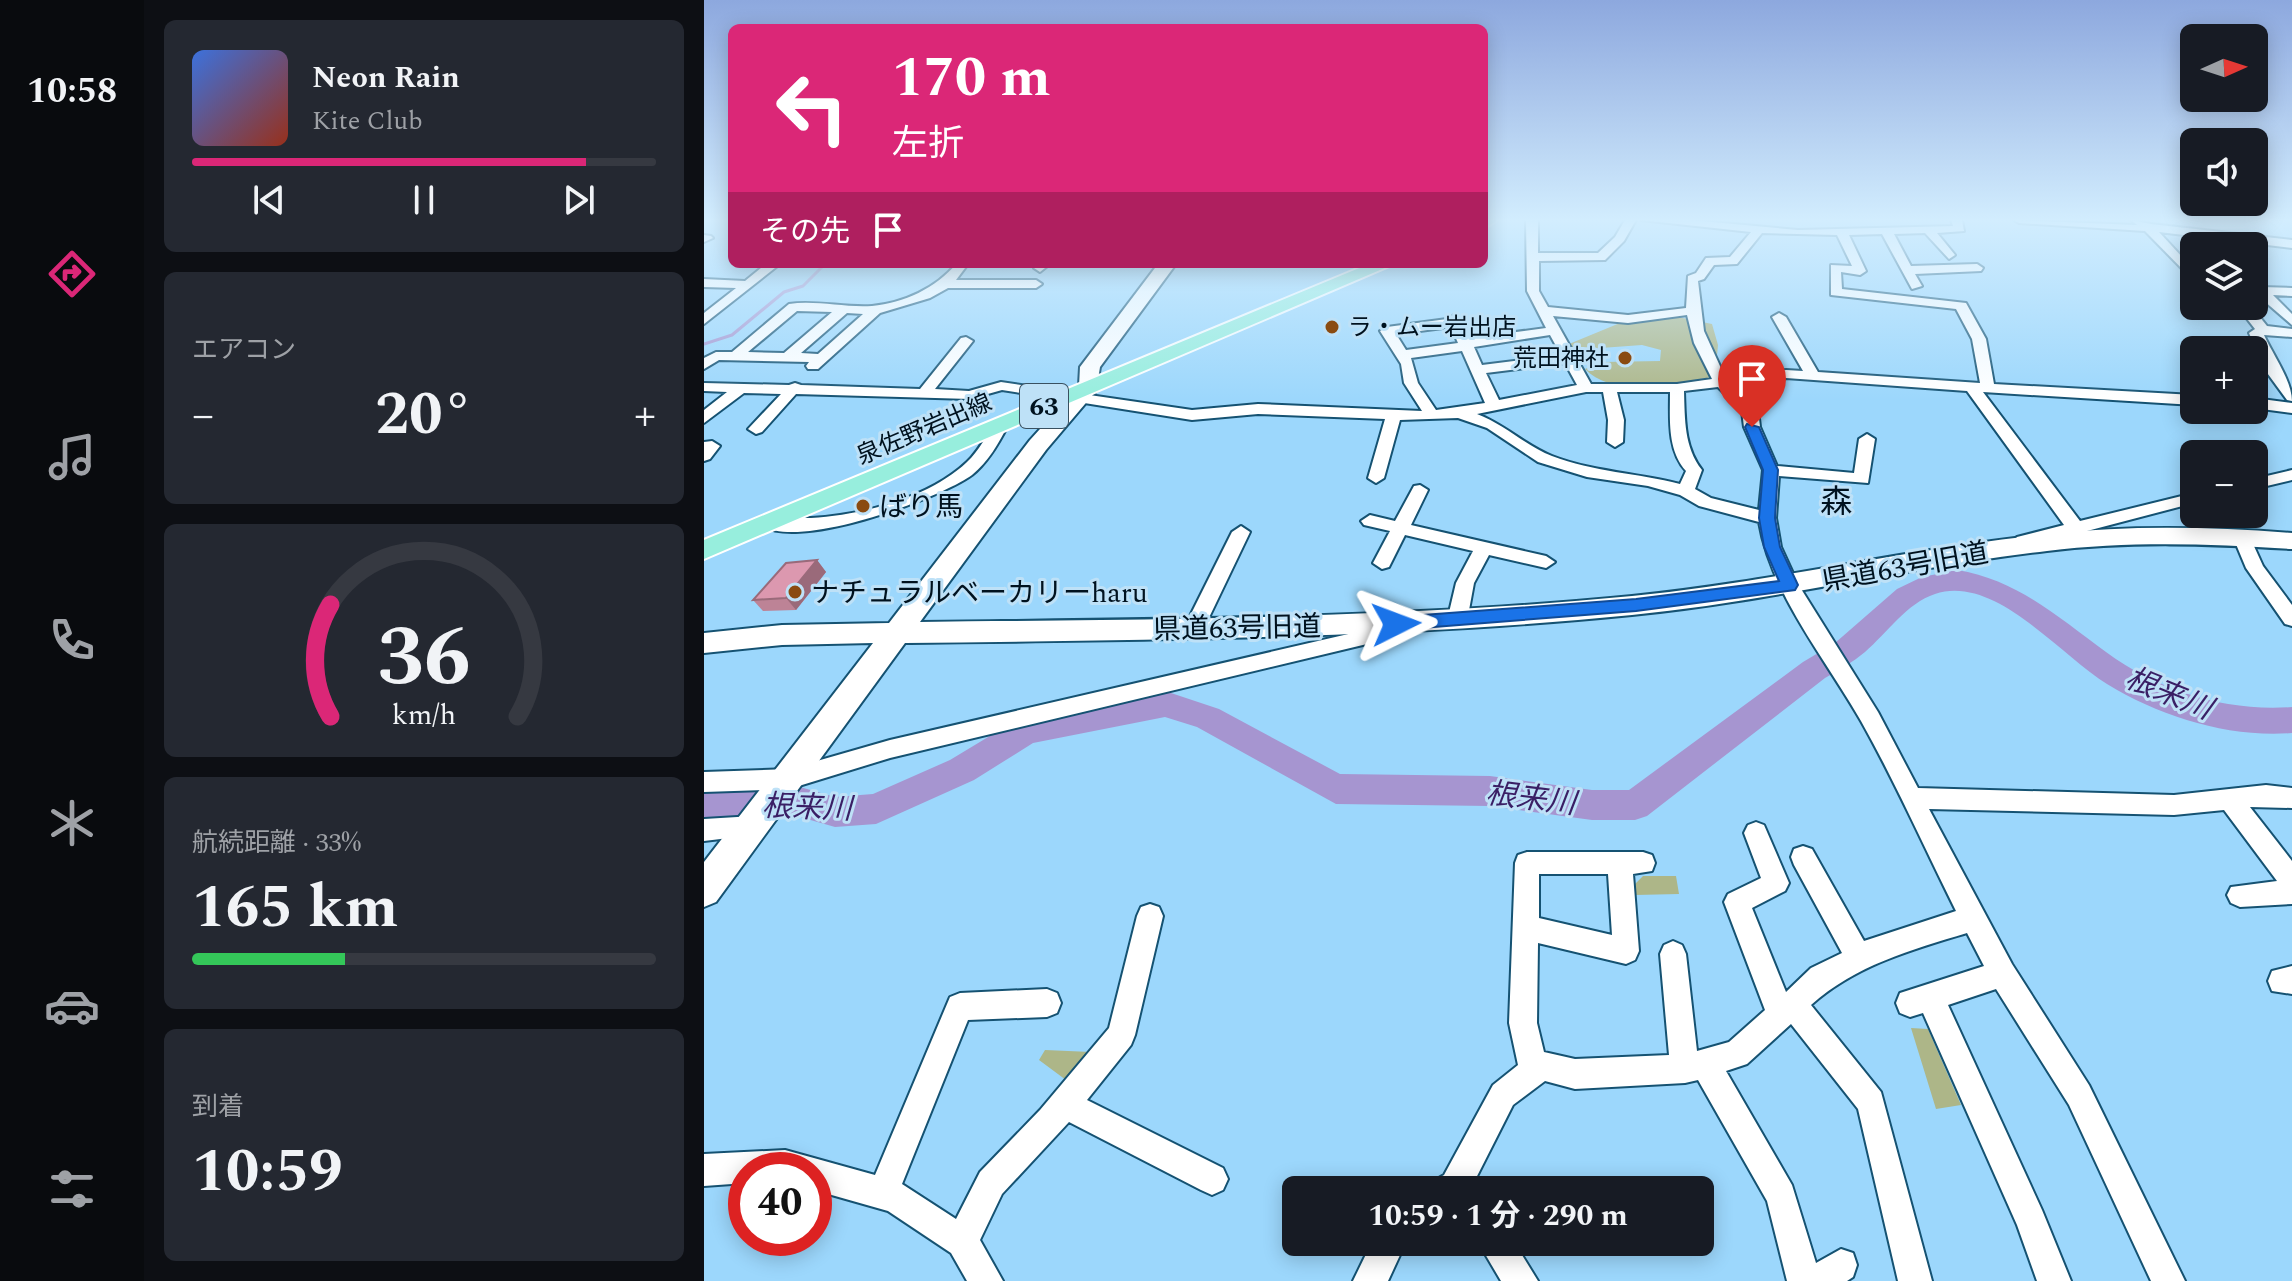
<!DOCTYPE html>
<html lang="ja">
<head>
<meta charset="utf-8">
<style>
	:root { --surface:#171b24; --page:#242831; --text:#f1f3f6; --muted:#9ea1a6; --line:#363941; --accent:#db2777 }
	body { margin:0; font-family:Spectral,"Noto Sans JP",serif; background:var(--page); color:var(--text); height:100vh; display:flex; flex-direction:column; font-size:30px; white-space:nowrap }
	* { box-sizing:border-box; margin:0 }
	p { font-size:26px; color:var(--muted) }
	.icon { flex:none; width:44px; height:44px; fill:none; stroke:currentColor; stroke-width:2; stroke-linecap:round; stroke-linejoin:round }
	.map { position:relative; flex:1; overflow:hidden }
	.side { display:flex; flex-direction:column; gap:20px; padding:20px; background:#0d0f14; width:560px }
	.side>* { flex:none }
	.top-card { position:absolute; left:24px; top:24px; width:760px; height:244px; border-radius:12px; box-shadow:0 4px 20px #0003; background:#db2777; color:#fff; overflow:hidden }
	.needle { width:52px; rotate:87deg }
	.fabs { position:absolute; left:1476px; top:24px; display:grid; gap:16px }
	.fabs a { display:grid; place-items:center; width:88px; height:88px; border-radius:12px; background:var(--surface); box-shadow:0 4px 20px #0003; font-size:40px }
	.speed { position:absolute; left:24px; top:1152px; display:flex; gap:16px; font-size:40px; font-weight:700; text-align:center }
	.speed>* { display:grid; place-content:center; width:104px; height:104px; border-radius:50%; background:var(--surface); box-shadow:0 4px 20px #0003; line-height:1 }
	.speed .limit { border:12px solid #d22; background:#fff; color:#111 }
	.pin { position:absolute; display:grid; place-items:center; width:68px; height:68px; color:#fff; margin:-82px -34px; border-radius:50% 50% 50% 0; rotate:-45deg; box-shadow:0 0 8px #0007 }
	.pin .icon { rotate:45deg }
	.me { position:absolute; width:88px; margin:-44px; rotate:87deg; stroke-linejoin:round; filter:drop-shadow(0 0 6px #0008) }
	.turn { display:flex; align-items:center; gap:28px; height:168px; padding:0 32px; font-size:36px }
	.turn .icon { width:104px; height:104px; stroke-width:2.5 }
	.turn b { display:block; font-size:56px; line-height:68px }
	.then { display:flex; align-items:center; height:76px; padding:0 32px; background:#0003; gap:16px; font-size:30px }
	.big { font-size:60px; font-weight:700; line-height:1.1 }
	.side .widget { flex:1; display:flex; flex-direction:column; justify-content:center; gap:12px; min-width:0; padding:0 28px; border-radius:12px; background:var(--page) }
	.side .dial { align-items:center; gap:0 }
	.dial svg { height:208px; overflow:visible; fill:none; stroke:var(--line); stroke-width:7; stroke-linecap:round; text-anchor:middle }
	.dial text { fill:var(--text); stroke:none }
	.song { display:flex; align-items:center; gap:24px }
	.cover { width:96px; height:96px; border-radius:12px; background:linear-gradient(135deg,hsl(220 70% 55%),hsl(10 70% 35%)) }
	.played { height:8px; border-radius:4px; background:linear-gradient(90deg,var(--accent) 85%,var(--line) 85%) }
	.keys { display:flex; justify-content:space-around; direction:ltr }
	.heat { display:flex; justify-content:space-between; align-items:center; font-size:44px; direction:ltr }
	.charge { height:12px; border-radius:6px; background:linear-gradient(90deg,#34c759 33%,var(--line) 0) }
	.trip { position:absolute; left:578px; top:1176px; width:432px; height:80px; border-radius:12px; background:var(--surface); box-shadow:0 4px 20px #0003; font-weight:700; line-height:80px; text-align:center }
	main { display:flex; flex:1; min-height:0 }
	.tabs { display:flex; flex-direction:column; width:144px; justify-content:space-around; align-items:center; background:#090b0e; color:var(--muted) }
	.tabs .icon { width:56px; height:56px }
	.tabs .current { color:var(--accent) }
	.tabs b { font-size:36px; color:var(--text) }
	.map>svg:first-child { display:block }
	.green { fill:#adb688 }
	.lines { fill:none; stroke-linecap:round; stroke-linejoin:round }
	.stream { stroke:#a695d0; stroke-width:3 }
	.river { fill:#a695d0; fill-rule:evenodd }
	.street-casing { stroke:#155272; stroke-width:4 }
	.secondary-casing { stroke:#155272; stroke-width:4 }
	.primary-casing { stroke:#fff; stroke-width:4 }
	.street { fill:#fff; fill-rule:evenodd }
	.secondary { fill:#fff; fill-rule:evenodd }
	.primary { fill:#97eedd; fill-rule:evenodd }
	.wall { fill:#bd8396 }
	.shaded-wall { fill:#9a6a7a }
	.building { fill:#dc98af; stroke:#9a6a7a; stroke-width:2 }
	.route { fill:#1a73e8; stroke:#114b97; stroke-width:2 }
	.poi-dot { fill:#8a4b11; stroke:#bee1f7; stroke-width:3 }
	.labels { text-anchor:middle; stroke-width:6; stroke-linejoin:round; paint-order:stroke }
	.far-poi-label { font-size:24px; fill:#00121f; stroke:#bee1f7; text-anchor:start }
	.far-street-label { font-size:24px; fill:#00121f; stroke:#bee1f7 }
	.shield { fill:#bee1f7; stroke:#395060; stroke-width:2 }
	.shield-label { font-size:26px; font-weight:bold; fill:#00121f }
	.poi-label { font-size:28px; fill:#00121f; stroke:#bee1f7; text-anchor:start }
	.street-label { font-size:28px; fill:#00121f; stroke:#bee1f7 }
	.water-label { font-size:30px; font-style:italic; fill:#3a1f65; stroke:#bee1f7 }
	.quarter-label { font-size:32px; fill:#00121f; stroke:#bee1f7 }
</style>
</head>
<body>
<main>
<nav class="tabs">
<b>10:58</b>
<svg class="icon current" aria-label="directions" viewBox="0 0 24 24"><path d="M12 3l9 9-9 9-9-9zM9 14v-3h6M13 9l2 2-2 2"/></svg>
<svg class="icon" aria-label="music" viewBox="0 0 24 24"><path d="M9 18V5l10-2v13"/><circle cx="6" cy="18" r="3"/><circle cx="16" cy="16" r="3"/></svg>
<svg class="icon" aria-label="phone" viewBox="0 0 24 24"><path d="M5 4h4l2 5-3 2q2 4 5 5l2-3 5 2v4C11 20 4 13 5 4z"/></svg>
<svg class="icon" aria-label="climate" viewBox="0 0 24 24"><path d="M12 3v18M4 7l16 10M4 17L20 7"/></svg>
<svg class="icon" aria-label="car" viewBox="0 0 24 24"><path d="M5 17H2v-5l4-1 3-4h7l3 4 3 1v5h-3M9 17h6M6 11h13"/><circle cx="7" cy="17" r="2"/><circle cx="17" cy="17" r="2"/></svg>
<svg class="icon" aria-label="filters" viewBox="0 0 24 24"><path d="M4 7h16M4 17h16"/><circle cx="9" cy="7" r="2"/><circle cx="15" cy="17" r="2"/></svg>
</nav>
<section class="side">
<div class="widget">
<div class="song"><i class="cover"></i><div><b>Neon Rain</b><p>Kite Club</p></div></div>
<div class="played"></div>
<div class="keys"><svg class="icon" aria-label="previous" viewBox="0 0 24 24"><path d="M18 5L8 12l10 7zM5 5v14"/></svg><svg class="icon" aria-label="pause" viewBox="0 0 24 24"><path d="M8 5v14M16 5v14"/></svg><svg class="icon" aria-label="next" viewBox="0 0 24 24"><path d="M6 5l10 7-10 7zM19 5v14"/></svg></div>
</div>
<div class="widget"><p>エアコン</p>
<div class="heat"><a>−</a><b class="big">20°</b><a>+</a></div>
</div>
<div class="widget dial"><svg viewBox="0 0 100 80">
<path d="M14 69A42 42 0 1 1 86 69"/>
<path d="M14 69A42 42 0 0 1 14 26" stroke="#db2777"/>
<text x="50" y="56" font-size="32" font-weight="700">36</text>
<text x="50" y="72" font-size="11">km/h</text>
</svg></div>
<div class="widget"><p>航続距離 · 33%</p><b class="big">165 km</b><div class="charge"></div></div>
<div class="widget"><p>到着</p><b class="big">10:59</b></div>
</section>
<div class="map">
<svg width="1588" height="1281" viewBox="0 0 1588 1281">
	<rect width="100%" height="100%" fill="#9cd7fc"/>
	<path class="green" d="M969,316L1008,324L1014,345L1011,377C973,381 910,400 881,369L899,362L956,361L957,350L938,345L869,350L865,344L916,323Z
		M939,876H972L975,894L931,895L930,885Z
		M1207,1028L1224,1029L1257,1105L1232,1109Z
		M341,1050L387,1052L362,1080L335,1060Z"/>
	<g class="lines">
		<path class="stream" d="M0,344L28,335L80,292L99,286L121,264"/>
		<path class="river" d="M1253,570C1314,580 1354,617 1402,652C1455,691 1522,712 1588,707V733C1525,738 1457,717 1403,684C1356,655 1291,574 1231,594C1203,603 1183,633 1161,652C1149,662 1135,670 1121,678L943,816L931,820H888L786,806L632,804L493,727L461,717L329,743L270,780L172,824L131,827L96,817L0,823V793L96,787L131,797L169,794L246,760L309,722L461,691L515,709L636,774L786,776L888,790H925L1099,662L1131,643L1193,589L1218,577Z"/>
		<g class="street-casing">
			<path id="street" d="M822,220H834V253H894L911,237L921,220H932L920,241L901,260L835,261V291L844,307L924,315L982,308L984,276L992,273L1002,258L1026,257L1047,232L937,220H986L1094,230L1249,226L1247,220H1258L1260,231L1233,233L1251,255L1245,259L1221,233L1190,234L1207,266L1273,264L1279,268L1277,271L1211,274L1218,286L1208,289L1178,234L1145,235L1162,271L1156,275L1137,272L1138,289L1262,303L1282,339L1290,384L1490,395V405L1279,392L1376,521L1490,493V503L1383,531L1387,536L1384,540H1372L1368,535L1319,547L1313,545L1310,541L1313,537L1360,525L1263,391L1082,378L1029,385L1054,410L1056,427L1073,466L1150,473L1155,439L1163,434L1171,439L1164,483L1075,476L1072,518L1077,547L1094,584L1174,712L1214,788L1470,795L1562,785L1588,788V808L1546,807L1588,861V904L1536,907L1527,903L1523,895L1527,887L1573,881L1520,810L1470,815L1225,809L1308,964L1385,1085L1481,1281H1447L1365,1105L1292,989L1244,1005L1338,1210L1367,1281H1333L1313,1225L1219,1013L1206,1017L1196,1013L1192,1003L1196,993L1280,966L1263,933C1207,950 1152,965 1107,1005L1177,1092L1228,1281H1194L1154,1109L1087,1024L1043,1064L1022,1071L1088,1185L1112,1263L1137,1249L1149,1253L1153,1265L1149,1277L1143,1281H1083L1063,1201L994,1080L981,1083L871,1089L841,1081L809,1105L766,1190H728L733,1179L740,1175L789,1085L814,1065L805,1023L811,863L814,855L823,852H939L948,855L951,863L948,871L929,874L935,951L931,960L922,964L834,943L833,1023L840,1052L871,1059L965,1055L956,954L960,945L969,941L978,945L982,954L993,1051L1025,1042L1061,1010L1020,902L1024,894L1057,878L1040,833L1044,825L1052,822L1060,825L1085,883L1081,891L1048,908L1082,992L1107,968L1138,953L1090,865L1087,857L1090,849L1099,846L1108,849L1160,941L1252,911C1220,847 1192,783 1157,721C1121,658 1067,594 1055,522L995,506L976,495L944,486L883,477L834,462L783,428L754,418L696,420L680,478L672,483L664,478L681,419L554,414L488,420L298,390L266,399L92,394L58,432L52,434L44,429L77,394L40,393L0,423V410L23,392L0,391V383L85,385L91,383L97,385L216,389L257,338L262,337L269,341L231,389L265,391L297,382L488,410L554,404L718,411L700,383L697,364L676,331L683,327L743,319L750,315L759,322L766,338L842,328L823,291ZM1058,233L1133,235L1148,266L1127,265V295L1252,309L1268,339L1276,383L1114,372L1082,317L1075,313L1068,317L1099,371L1082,370L1021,377L1000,331L994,281L1000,279L1010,265L1033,264ZM983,315L990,343L1008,379L973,384H887L849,316L924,323ZM747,327L754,343L702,350L692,334ZM846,335L857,355L778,365L770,347ZM758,351L781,403L732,410L714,383L707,358ZM861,363L873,385L795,400L782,373ZM1014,387L1038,411L1040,427L1059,470L1055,510L1007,498L991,489L998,470C980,447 981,420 980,391ZM882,392H899L904,420L903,442L911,447L919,442L920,420L913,392H966C966,419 963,450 982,471L976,484C934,473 889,472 848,456C822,446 800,424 773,414ZM835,874H904L908,935L835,918Z
				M1310,220L1433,225L1427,220L1447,224L1588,240V248L1455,232L1490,270V281L1441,231L1315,223Z
				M0,235L7,236L9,238L0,242Z
				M62,264H76L0,324V313L32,288L0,287V279L41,281Z
				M252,264H264L252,280H332L338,284L332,288H244L226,298L176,313L114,369H104L102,366L105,362L15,360L0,369V358L12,352H28L85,304C112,300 141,308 168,306C200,303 232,288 252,264ZM93,311L128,312L80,353L44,352ZM143,313L159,314L114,354L97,353Z
				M333,264H346L336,272L330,268Z
				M1557,287L1588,288V296L1569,295L1588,314V325L1552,294V288Z
				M1533,306H1547L1563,326L1588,329V337L1560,335C1569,355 1588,381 1588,401L1583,400L1561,370L1545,333L1551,329Z
				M1550,398L1588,403V413L1550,408Z
				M296,420L304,425C295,443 284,462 268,475C237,498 84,555 54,522C64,511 93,519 107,518C158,515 225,498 263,462C275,451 282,436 291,422Z
				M0,442L8,441L16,446L6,459L0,461Z
				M1588,470V480L1550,489V479Z
				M716,485L724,490L707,525L842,556L851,562L842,568L785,555L770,583L763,621L753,628L746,626L743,621L752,583L769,551L701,535L685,567L678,569L669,563L686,531L660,525L657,521L666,515L691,521L710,486Z
				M537,526L546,532L500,628L497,633H483L480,628L528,532Z
				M1538,531L1544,533L1559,566L1588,605V626L1581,624L1542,568L1529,537Z
				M662,618L669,620L673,637L663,644L186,758L85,789L0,792V772L85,769L186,740L653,632L655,620Z
				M50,816L58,820L62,827L58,834L0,841V819Z
				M446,904L455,907L459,916L431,1035L427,1045L383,1100L519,1168L524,1179L519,1190L508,1195L497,1190L365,1122L298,1194L276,1240L299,1281H263L247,1253L184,1211L110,1190V1170H42V1183L0,1186V1154L81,1150L171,1175L246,997L256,993L343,989L353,993L357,1003L353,1013L343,1017L264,1020L198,1184L252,1219L276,1172L336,1110L405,1028L433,916L437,907Z
				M1588,966V994L1568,991L1564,981L1568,971Z
				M668,1242H702L684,1281H649Z
				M774,1242H810L834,1281H797Z"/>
		</g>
		<g class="secondary-casing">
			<path id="secondary" d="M454,264H472L396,367L392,391L342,450L216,622C454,619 692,619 928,596C1069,582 1206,548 1346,534C1427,525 1507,527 1588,533V549C1506,544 1425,541 1343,551C1204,567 1068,601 928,615C687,639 444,640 201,643L12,902L0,907V862L169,643L78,645L0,653V633L78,625L185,623L326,440L375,386L376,367Z"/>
		</g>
		<g class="primary-casing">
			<path id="primary" d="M780,220H794L780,228Z
				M665,264H690L0,559V540Z"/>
		</g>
		<use href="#street" class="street"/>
		<use href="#secondary" class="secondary"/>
		<use href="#primary" class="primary"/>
	</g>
	<path class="wall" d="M113,560L122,572L92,610L59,611L49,600Z"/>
	<path class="shaded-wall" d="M113,560L122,572L92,610L82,598Z"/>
	<path class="building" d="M113,560L82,598L49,600L82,563Z"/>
	<linearGradient id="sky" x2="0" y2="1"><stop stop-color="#8da8de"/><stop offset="0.55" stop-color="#d2edfe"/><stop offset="1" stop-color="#d2edfe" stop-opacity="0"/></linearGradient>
	<rect width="1588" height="400" fill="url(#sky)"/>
	<path class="route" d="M1043,424L1055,427L1074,470L1071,518L1076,547L1094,585L1091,590L932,611L692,630L683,624L692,617L932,599L1075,581L1060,547L1055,518L1059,470L1041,427Z"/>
	<g class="poi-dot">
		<circle cx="628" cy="327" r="8"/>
		<circle cx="921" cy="358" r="8"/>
		<circle cx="159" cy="506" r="8"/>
		<circle cx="91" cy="592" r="8"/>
	</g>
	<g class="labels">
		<g class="far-poi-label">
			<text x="644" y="335">ラ・ムー岩出店</text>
			<text x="905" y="366" text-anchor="end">荒田神社</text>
		</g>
		<g class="far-street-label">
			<text transform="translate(220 429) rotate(-23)" y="8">泉佐野岩出線</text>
		</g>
		<rect class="shield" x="316" y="384" width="48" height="44" rx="6"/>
		<g class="shield-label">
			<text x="340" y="415">63</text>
		</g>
		<g class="poi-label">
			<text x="175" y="516">ばり馬</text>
			<text x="107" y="602">ナチュラルベーカリーharu</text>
		</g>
		<g class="street-label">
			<text transform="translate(1201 566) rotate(-10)" y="10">県道63号旧道</text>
			<text transform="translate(533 627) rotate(-1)" y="10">県道63号旧道</text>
		</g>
		<g class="water-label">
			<text transform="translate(1465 693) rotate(22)" y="10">根来川</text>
			<text transform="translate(827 798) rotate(7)" y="10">根来川</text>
			<text transform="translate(103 807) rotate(2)" y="10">根来川</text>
		</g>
		<g class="quarter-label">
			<text x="1132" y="512">森</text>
		</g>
	</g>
</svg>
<div class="fabs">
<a><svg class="needle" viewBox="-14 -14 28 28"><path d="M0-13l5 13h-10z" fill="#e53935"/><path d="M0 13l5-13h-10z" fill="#9ea1a6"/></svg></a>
<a><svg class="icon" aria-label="sound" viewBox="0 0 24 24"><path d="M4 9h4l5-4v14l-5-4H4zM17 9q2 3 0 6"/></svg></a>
<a><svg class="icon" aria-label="layers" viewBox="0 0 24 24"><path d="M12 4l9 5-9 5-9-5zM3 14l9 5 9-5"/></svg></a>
<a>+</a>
<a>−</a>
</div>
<div class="speed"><div class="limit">40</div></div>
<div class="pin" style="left:1048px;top:427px;background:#d93025"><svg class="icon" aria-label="arrive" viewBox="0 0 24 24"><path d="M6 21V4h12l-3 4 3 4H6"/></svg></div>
<svg class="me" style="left:692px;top:624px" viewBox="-20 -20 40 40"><path d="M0-17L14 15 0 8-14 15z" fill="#1a73e8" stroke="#fff" stroke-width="4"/></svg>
<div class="trip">10:59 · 1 分 · 290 m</div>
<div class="top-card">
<div class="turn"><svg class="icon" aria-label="left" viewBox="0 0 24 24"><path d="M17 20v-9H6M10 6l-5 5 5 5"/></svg><div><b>170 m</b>左折</div></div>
<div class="then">その先<svg class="icon" aria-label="arrive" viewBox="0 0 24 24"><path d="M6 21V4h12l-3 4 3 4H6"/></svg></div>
</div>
</div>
</main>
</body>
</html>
